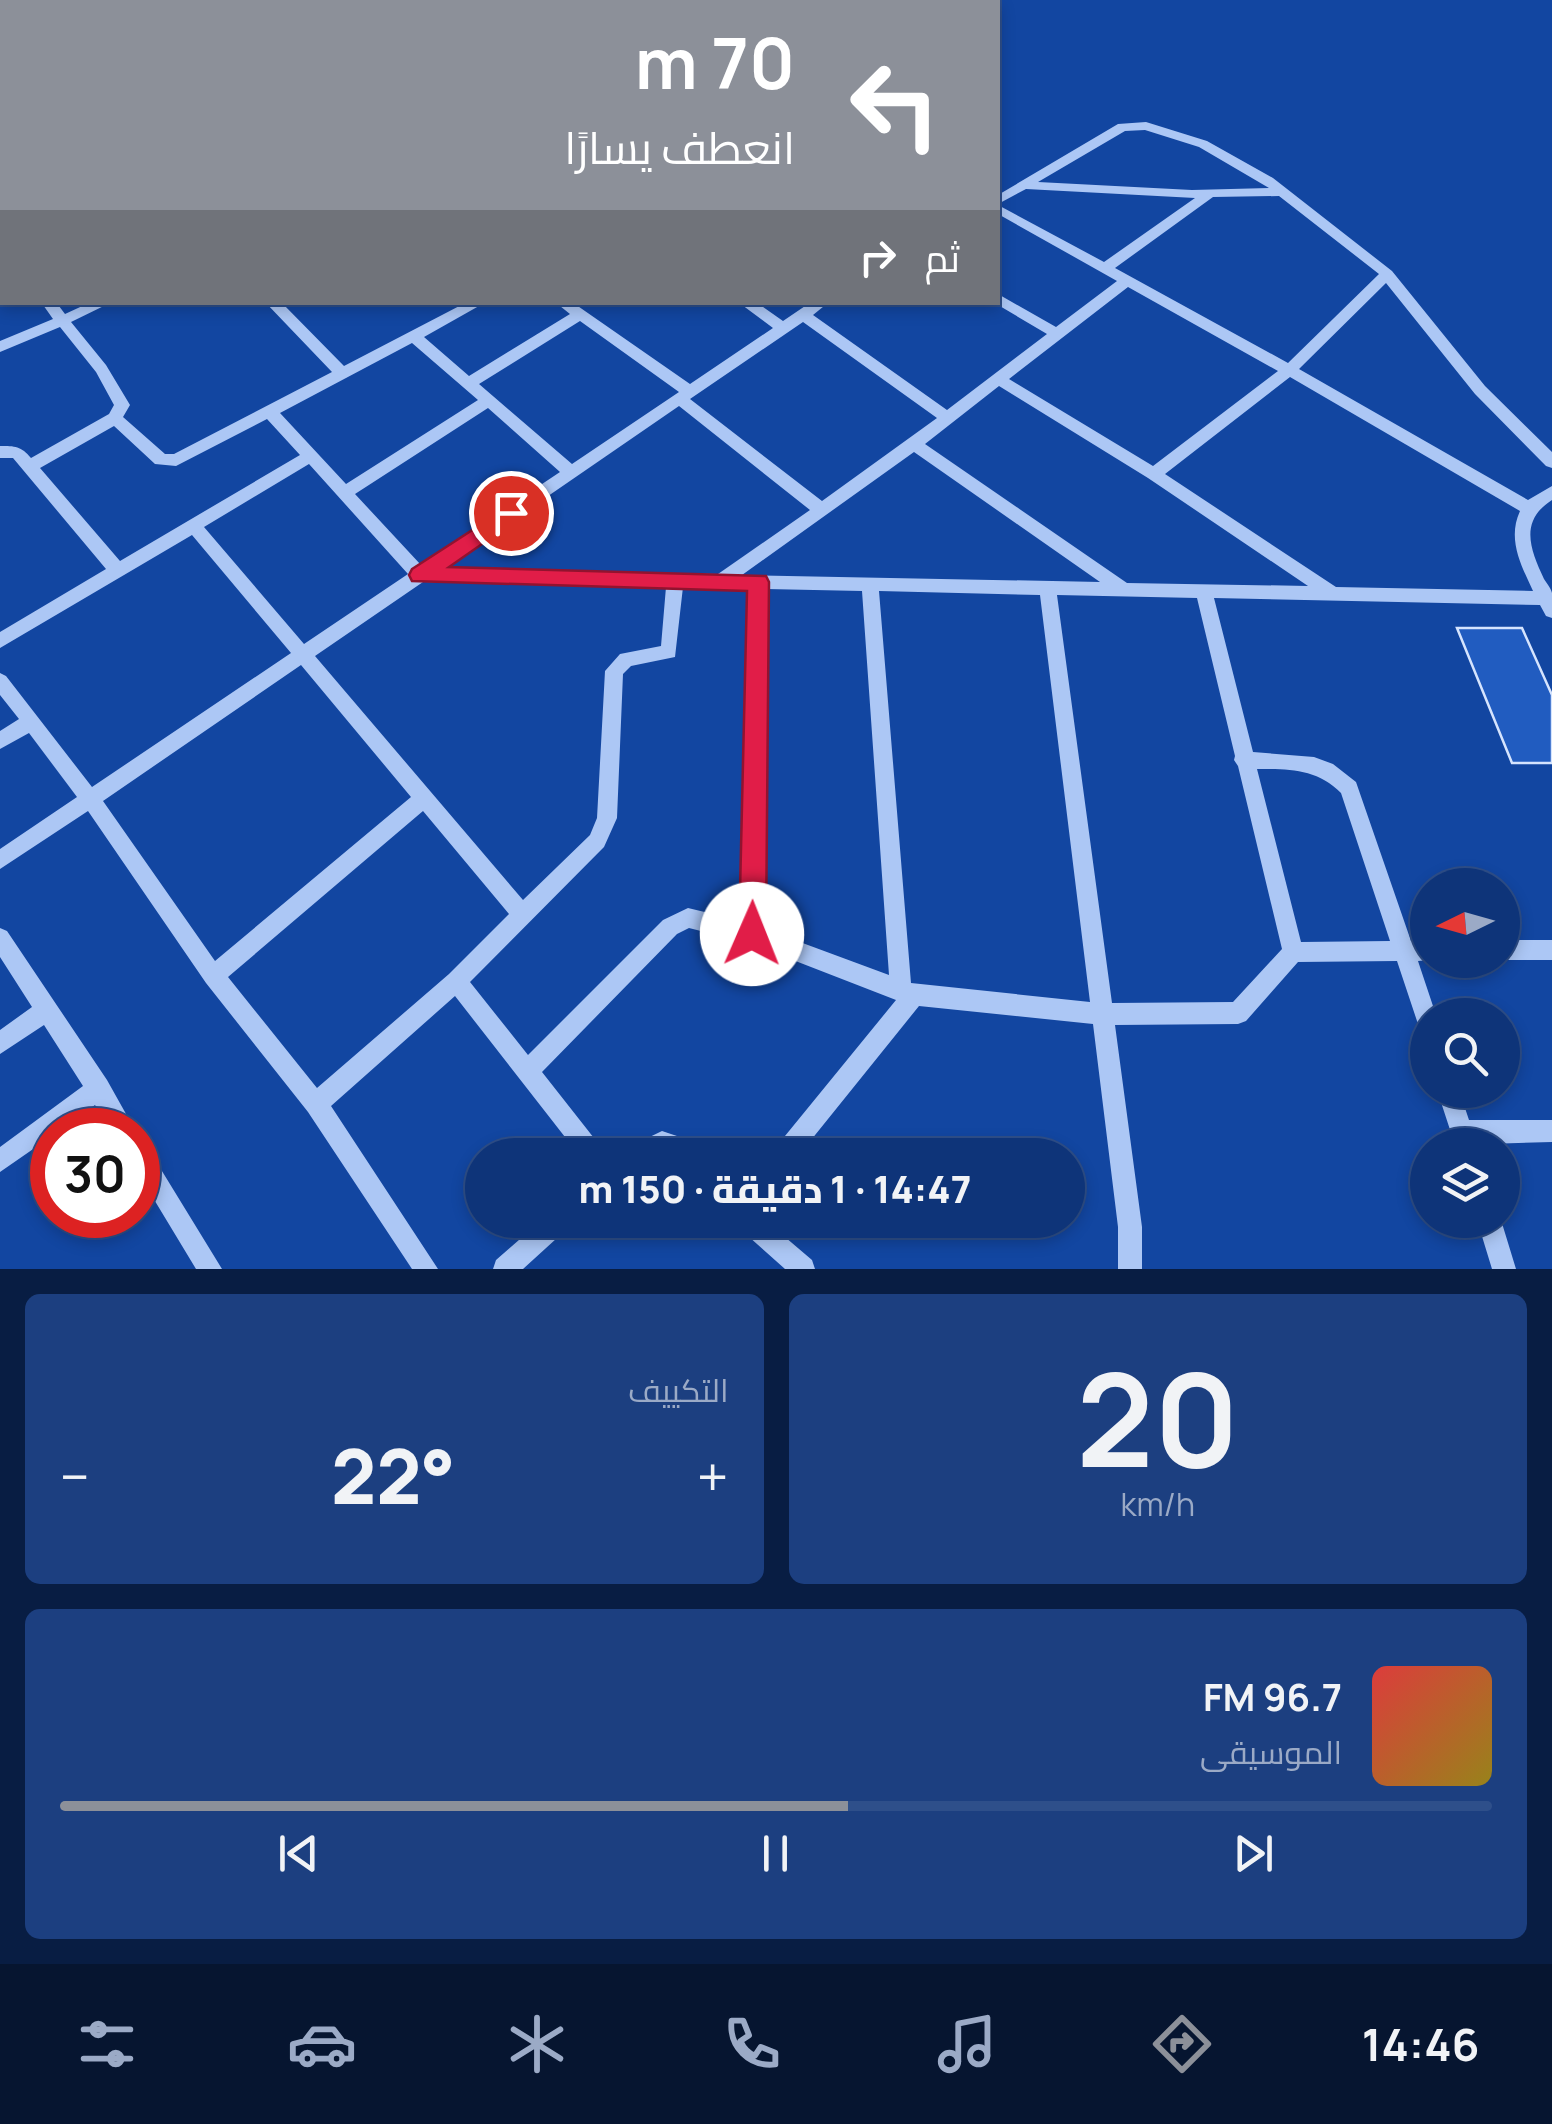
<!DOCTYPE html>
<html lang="ar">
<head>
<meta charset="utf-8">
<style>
	:root { --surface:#0e3479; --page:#1c3f80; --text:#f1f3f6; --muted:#9baac6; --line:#2e4f8a; --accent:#8c9099 }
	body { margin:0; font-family:Manrope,Cairo,sans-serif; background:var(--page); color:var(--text); direction:rtl; height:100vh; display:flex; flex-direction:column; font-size:38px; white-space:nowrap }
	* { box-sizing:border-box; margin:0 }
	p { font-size:32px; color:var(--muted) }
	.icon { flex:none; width:55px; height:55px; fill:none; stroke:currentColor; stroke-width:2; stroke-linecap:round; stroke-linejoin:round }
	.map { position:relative; height:1269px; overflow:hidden; direction:ltr }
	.drawer { display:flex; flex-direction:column; gap:25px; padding:25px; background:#081d43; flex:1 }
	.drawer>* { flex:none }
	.banner { position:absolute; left:0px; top:0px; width:1000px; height:305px; box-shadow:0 5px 15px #0003,0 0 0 2px var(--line); direction:rtl; background:#8c9099; color:#fff; overflow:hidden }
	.needle { width:65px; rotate:265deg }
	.buttons { position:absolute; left:1410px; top:868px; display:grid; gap:20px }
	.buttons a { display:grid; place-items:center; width:110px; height:110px; border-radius:50%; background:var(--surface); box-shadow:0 5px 15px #0003,0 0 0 2px var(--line); font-size:50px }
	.speed { position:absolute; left:30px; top:1108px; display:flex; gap:20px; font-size:50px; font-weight:700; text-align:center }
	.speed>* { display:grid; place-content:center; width:130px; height:130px; border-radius:50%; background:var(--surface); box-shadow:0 5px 15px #0003,0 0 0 2px var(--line); line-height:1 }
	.speed .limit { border:15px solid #d22; background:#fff; color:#111 }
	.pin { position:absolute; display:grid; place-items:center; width:85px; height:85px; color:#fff; margin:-42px; border:5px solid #fff; border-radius:50%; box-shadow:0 2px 10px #0007 }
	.me { position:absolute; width:110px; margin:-55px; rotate:1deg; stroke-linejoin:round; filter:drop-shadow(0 0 8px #0008) }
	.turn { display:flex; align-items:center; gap:35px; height:210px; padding:0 40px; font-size:45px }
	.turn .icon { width:130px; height:130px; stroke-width:2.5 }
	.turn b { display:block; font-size:70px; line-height:85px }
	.then { display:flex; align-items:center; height:95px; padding:0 40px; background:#0003; gap:20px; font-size:38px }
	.big { font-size:75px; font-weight:800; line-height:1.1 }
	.drawer .card { flex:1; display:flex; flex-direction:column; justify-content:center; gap:15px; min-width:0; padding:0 35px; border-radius:15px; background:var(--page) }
	.drawer .dial { align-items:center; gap:0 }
	.dial b { font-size:130px; line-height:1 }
	.song { display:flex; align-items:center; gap:30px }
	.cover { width:120px; height:120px; border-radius:15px; background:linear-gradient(135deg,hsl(0 70% 55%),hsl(50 70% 35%)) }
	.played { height:10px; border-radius:5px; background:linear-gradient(90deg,var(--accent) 55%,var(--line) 55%) }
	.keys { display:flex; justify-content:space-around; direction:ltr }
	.heat { display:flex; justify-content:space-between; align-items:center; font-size:55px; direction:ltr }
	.drawer .tiles { flex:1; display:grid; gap:25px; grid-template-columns:1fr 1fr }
	.card:last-child { grid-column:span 2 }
	.trip { position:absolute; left:465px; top:1138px; width:620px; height:100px; border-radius:50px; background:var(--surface); box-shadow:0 5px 15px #0003,0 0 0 2px var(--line); font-weight:800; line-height:100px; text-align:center; direction:rtl }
	.tabs { display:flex; height:160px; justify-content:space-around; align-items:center; background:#061530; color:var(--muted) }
	.tabs .icon { width:70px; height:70px }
	.tabs .current { color:var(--accent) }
	.tabs b { font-size:45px; color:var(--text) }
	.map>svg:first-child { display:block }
	.building { fill:#215cc0; stroke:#d5e4fe; stroke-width:2.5 }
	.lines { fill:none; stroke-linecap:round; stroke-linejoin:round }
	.minor { fill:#acc7f5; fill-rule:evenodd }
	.route { fill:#e11d48; stroke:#92132f; stroke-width:2.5 }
</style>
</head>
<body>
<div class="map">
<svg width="1552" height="1269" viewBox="0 0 1552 1269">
	<rect width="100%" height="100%" fill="#1246a1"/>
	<path class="building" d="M1457,628H1522L1552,695V763H1512Z"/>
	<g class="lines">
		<path class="minor" d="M26,0H39L40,2H28Z
			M376,0H390L391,2H378Z
			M612,0H626L627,2H614Z
			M769,0H783L784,2H771Z
			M0,64H2V71H0Z
			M0,89L2,90V97H0Z
			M1146,122L1207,141L1273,178L1392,271L1485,386L1552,452V468L1546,466L1475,394L1386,283L1299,369L1528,500L1552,486V500C1519,521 1530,549 1544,579C1547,584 1551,588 1552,593C1552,600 1552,611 1552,618L1546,616L1540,605L1214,598L1253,752L1314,757L1333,764L1356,782L1411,941H1428V960H1431L1418,961L1436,1015H1428V1033L1420,1030L1397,961L1298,962L1246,1021L1238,1024L1115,1025L1142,1227V1269H1118V1227L1093,1024L919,1006L799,1155H773L776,1147L896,1000L752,944L689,928L677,934L542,1072L601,1147L604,1155H579L455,996L331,1106L438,1269H412L308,1112L206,983L88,811L0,869V849L77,797L29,733L0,749V731L19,719L0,695V673L6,676L92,787L291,653L192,535L0,648V632L106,569L13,458H0V446C15,446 21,446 31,458L109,414L114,405L96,372L60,327L0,352V341L53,319L41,302H56L65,314L91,302H112L71,322L106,365L130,405L123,417L165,454H174L332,372L265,302H281L344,366L467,302H486L424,337L469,376L570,314L555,302H572L690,384L773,328L738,302H756L783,321L811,302H829L813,315L947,410L1047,334L993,302H998V294L1056,327L1117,281L998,214V205L1104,262L1195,198L1026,189L998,204V195L1118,124ZM1145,130L1199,147L1269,188L1192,190L1038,182L1125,131ZM1279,196L1379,274L1288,363L1115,268L1213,197ZM1128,287L1278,371L1153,466L1009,379ZM580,321L679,392L572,464L479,384ZM803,322L937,418L822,501L690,399ZM412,343L478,400L346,484L280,413ZM1290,377L1520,511C1507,539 1521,565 1533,591L1336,587L1165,474ZM999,386L1148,478L1308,586L1127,583L925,444ZM679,406L810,510L718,574L442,569ZM488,408L560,472L421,565L355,494ZM267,419L300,455L120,561L40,468L114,426L155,464L176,466ZM914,452L1100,582L742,575ZM309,464L408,574L304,644L204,527ZM423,582L666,587L661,646L620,654L605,671L597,818L590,835L523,900L315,656ZM683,587L749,589L742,921L688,908L663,920L528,1055L470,982L604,847L617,818L623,674L631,666L675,657ZM766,589L862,591L889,975L762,928ZM879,591L1040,595L1090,1002L911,983ZM1057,595L1197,598L1235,756L1234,760L1238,766L1282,949L1233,1002L1112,1003ZM301,665L411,797L215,961L103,801ZM1257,769C1290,769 1317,769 1341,793L1390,941L1301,942ZM423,811L509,914L449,974L317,1088L228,977Z
			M2,197V206L0,207V198Z
			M0,245H2V256H0Z
			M0,928L7,931L107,1080L135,1130H111L95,1105L61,1130H52V1136L0,1172V1147L83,1086L44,1025L0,1054V1030L32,1007L0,957Z
			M1502,940H1552V960H1501Z
			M1437,1090H1459L1469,1120H1552V1142L1455,1145Z
			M662,1131L680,1137L692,1155H626L629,1147Z
			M138,1142L146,1145L222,1269H196L138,1173Z
			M542,1220H572L568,1228L523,1269H493L496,1260Z
			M735,1220H765L812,1260L815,1269H785L739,1228Z
			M1477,1220H1501L1516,1269H1492Z"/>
	</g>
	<path class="route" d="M511,505L518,508L521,513L518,519L449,567L766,576L769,582L766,934L762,944L752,948L743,944L739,934L747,591L412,581L409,575L412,569Z"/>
</svg>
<div class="buttons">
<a><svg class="needle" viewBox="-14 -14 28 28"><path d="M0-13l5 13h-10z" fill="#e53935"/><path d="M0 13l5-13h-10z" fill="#9baac6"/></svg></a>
<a><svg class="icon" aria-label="search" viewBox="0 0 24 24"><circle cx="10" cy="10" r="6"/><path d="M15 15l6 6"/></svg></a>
<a><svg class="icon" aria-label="layers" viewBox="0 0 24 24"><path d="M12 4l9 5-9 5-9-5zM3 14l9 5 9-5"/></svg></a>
</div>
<div class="speed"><div class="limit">30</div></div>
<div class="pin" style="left:511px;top:513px;background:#d93025"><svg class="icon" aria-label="arrive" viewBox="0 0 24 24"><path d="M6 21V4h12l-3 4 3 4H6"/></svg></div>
<svg class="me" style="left:752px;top:934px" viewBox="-20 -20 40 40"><circle r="19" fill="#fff"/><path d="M0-13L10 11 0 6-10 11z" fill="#e11d48"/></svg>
<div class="trip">14:47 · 1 دقيقة · 150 m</div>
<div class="banner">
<div class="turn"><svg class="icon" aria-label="left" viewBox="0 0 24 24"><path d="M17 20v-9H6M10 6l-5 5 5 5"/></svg><div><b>70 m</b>انعطف يسارًا</div></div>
<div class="then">ثم<svg class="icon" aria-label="right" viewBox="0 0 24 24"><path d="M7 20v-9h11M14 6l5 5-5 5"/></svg></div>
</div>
</div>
<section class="drawer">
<div class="tiles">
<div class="card dial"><b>20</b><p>km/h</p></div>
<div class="card"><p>التكييف</p>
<div class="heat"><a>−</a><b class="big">22°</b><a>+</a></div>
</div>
<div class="card">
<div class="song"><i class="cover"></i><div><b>96.7 FM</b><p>الموسيقى</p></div></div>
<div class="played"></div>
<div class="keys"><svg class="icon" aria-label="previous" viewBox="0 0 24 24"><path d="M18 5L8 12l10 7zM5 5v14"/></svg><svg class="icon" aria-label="pause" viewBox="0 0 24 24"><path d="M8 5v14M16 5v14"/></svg><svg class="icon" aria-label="next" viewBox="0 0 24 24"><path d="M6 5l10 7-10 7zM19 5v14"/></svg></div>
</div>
</div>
</section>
<nav class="tabs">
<b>14:46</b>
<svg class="icon current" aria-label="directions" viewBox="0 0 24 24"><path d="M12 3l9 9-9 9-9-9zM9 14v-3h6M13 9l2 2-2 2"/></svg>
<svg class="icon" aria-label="music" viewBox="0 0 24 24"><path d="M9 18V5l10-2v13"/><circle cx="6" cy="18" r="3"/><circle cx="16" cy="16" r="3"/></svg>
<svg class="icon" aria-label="phone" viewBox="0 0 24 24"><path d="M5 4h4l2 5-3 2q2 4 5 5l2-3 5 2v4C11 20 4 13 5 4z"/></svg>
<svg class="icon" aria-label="climate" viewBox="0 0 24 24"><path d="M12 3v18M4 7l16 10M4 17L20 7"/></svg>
<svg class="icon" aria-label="car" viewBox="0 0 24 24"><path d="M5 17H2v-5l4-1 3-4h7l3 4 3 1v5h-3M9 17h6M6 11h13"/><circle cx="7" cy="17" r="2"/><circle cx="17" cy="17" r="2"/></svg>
<svg class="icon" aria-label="filters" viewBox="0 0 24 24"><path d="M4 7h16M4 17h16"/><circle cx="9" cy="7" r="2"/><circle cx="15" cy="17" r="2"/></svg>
</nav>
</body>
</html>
